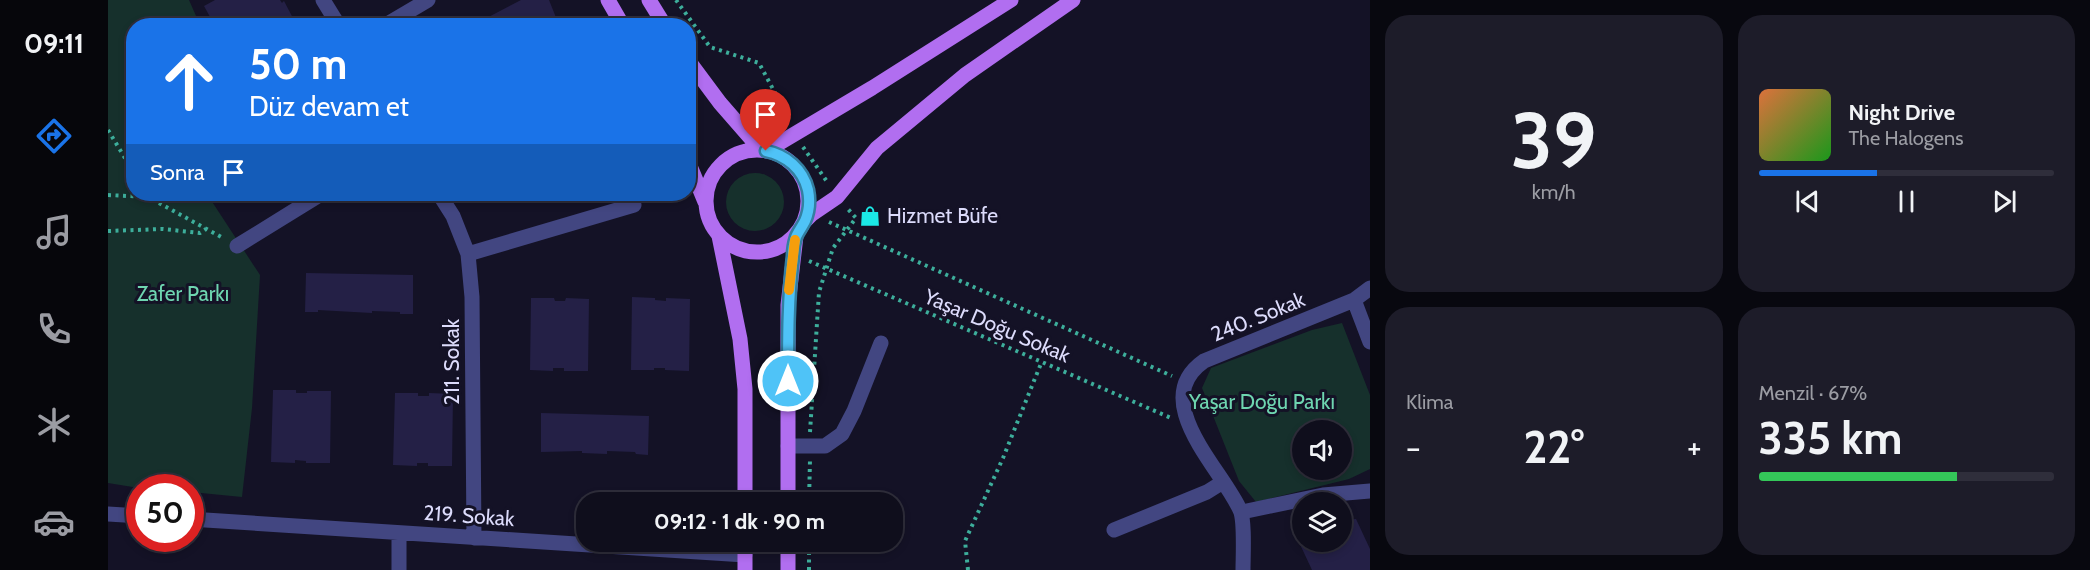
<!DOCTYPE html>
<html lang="tr">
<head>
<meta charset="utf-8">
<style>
	:root { --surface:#0f0e1c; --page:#1d1c29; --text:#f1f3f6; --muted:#9b9ca3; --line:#2f2e3b; --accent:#1a73e8 }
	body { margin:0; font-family:Cabin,sans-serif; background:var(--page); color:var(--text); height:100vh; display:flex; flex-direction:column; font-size:22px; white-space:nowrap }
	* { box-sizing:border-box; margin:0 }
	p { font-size:20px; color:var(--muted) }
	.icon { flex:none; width:33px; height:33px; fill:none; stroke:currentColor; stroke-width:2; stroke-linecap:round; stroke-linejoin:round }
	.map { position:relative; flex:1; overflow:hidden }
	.drawer { display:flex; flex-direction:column; gap:15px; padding:15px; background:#08080f; width:720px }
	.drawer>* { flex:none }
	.top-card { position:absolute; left:18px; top:18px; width:570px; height:183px; border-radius:24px; box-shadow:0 3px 9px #0003,0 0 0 2px var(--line); background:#1a73e8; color:#fff; overflow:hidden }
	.controls { position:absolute; left:1184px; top:420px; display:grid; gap:12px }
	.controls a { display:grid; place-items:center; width:60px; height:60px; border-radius:50%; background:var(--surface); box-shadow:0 3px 9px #0003,0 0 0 2px var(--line); font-size:30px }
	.speed { position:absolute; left:18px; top:474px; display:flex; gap:12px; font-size:30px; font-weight:700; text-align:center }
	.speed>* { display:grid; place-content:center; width:78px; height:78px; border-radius:50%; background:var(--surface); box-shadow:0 3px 9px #0003,0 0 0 2px var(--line); line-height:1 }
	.speed .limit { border:9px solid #d22; background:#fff; color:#111 }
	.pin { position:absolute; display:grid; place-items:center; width:51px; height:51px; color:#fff; margin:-62px -26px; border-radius:50% 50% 50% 0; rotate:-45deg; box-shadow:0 0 6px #0007 }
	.pin .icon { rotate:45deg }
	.me { position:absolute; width:66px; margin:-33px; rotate:0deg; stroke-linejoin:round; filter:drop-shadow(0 0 4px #0008) }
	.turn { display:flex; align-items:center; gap:21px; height:126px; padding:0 24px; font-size:27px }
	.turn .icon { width:78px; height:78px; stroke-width:2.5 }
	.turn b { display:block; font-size:42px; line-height:51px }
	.then { display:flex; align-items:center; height:57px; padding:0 24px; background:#0003; gap:12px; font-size:22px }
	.big { font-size:45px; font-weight:700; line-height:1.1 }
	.drawer .widget { flex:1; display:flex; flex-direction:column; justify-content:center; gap:9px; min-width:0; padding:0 21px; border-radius:24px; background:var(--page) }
	.drawer .dial { align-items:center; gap:0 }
	.dial b { font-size:78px; line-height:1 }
	.song { display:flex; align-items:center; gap:18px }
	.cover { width:72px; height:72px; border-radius:9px; background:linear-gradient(135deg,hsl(20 70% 55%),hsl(120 70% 35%)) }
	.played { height:6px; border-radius:3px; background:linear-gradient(90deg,var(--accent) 40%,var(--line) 40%) }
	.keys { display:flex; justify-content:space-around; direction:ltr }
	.heat { display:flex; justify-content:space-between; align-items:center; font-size:33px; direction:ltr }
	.charge { height:9px; border-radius:4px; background:linear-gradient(90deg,#34c759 67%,var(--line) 0) }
	.drawer .tiles { flex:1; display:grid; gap:15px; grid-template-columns:repeat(2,1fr) }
	.trip { position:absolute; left:468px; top:492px; width:327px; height:60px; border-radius:24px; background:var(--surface); box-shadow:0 3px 9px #0003,0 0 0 2px var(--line); font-weight:700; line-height:60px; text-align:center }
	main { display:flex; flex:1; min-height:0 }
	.menu { display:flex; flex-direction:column; width:108px; justify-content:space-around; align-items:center; background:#06060b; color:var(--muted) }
	.menu .icon { width:42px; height:42px }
	.menu .on { color:var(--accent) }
	.menu b { font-size:27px; color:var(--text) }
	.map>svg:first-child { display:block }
	.green { fill:#16302c; fill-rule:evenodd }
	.building { fill:#242046 }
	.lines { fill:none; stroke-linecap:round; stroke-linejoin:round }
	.path { stroke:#3dae9b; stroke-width:4; stroke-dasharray:3 4.5; stroke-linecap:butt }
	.minor { stroke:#424681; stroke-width:15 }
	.major { stroke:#b16ef0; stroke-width:15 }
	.route-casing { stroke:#337fa1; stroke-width:15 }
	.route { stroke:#4fc3f7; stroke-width:10 }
	.slow { stroke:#f59e0b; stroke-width:10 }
	.labels { text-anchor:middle; stroke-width:6; stroke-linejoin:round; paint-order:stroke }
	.poi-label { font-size:21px; fill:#dcdbfb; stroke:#141226; text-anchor:start }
	.park-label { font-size:21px; fill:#6ed5b0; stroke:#141226 }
	.street-label { font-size:21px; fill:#dcdbfb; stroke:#141226 }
</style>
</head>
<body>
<main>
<nav class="menu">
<b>09:11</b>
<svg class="icon on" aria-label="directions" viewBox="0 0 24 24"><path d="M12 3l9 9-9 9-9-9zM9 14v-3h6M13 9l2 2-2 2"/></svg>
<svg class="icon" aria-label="music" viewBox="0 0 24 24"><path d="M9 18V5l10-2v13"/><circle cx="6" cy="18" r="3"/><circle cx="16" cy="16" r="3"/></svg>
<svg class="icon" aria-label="phone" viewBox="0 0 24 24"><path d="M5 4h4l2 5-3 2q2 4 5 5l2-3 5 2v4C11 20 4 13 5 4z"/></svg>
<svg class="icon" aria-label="climate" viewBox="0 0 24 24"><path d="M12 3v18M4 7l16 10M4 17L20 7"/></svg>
<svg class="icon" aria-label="car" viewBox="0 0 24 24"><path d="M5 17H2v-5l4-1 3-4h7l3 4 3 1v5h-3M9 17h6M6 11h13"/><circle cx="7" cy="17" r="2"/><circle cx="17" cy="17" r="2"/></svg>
</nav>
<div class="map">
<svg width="1262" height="570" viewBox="0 0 1262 570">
	<rect width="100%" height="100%" fill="#141226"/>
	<path class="green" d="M0,0H81L92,25L26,26V194H99L152,275L144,408L134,497L83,492L82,488H31L0,483Z
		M618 202a29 29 0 1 1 58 0a29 29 0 1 1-58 0Z
		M1234,323L1262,395V469L1241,479L1148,502L1131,481L1094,388L1103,368L1204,330ZM1194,430H1233V470H1194Z"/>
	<path class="building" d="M107,0H172L174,3L176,1L187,22L181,26H107L96,6Z
		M413,0H441L449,20L451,19L455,26H373L371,22Z
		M198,273L305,275V314H292V312L264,311V313L210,310V312H197Z
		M524,297L547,298V300L558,301V298L582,299L581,371L557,370V368H546V370H523Z
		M423,298H446L447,301H457L458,298L481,299L480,371H456V368H445V371L422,370Z
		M165,390H188V393H199V391H223L222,463H198V461L187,460V463L163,462Z
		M287,393H310V396H321V393L345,394L344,466H320V463H309V466L285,465Z
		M433,413L541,416L540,455L528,454L527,452L499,451V454L474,453V451L433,452Z
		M1248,519L1262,549V570H1204L1190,540L1194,537V542H1233V520Z"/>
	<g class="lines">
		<path class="path" d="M568,0L602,47L651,63L681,119
			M0,130L26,173
			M695,147L720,183
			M0,195L40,197L115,238
			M721,222L1064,376
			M0,231L55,229L92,233L98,229
			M701,261L1063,418
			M702,432L711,292L725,248L748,218L739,208
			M701,502L702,460
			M701,570V542
			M860,570L857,541L895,458L934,361"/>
		<path class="minor" d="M215,0L231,26
			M276,26L320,0
			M331,194L345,216L360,254L364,297L366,538
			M129,246L213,194
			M360,254L526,205
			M1246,300L1262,342
			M680,446H717L734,434L746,411L773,343
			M1134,512L1215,495L1262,491
			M0,514L32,516
			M82,519L637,555
			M1006,530L1099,492L1115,482
			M291,570V533
			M1135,570C1135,557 1137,520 1132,510C1114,469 1039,401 1096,361L1246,300L1262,288"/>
		<path class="major" d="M500,0L515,26
			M541,0L557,26
			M580,60L612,103L653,150
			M598 201a51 51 0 1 1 102 0a51 51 0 1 1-102 0Z
			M658,151L764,88L903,0
			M580,161L597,202
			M697,221L704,214L729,197L769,148L857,75L965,0
			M611,236L632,339L637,389V502
			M680,502V305L688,236
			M637,542V570
			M680,570V542"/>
	</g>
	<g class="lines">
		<g class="route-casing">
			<path id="route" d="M658,151C678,155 695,169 700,190C702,200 701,212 697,221C694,227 690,232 688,237C686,243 685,250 685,256C680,298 680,339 680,381"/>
		</g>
		<use href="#route" class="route"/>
		<path class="slow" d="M681,290L687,240"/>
	</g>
	<defs>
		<g id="shop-bare" transform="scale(1.62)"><path d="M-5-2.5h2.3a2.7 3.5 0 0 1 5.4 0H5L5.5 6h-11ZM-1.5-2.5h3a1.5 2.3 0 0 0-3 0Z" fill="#1be8e6" stroke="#141226" stroke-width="2.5" paint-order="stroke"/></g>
	</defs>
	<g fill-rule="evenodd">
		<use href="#shop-bare" x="762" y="216"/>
	</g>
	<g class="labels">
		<g class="poi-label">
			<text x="779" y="223">Hizmet Büfe</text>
		</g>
		<g class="park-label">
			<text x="75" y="301">Zafer Parkı</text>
			<text x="1154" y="409">Yaşar Doğu Parkı</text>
		</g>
		<g class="street-label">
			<text transform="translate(1150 317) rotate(-22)" y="7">240. Sokak</text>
			<text transform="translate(889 326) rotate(23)" y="7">Yaşar Doğu Sokak</text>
			<text transform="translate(344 362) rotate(-90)" y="7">211. Sokak</text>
			<text transform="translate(361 516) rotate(4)" y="7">219. Sokak</text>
		</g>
	</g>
</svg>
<div class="controls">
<a><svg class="icon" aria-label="sound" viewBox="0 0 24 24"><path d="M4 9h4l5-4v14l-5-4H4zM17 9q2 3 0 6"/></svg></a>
<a><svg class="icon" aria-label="layers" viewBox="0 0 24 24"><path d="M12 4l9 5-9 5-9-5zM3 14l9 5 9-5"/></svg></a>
</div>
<div class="speed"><div class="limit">50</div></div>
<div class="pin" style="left:658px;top:151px;background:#d93025"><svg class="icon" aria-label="arrive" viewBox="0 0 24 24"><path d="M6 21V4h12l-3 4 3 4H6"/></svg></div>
<svg class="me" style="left:680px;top:381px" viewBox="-20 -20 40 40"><circle r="17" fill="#4fc3f7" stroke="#fff" stroke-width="3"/><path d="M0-11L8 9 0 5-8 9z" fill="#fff"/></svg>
<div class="trip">09:12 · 1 dk · 90 m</div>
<div class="top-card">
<div class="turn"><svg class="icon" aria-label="ahead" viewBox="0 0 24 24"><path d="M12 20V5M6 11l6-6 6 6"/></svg><div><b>50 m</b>Düz devam et</div></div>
<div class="then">Sonra<svg class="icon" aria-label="arrive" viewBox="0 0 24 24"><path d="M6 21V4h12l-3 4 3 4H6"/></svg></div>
</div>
</div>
<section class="drawer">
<div class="tiles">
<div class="widget dial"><b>39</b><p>km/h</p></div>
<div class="widget">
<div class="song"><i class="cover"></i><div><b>Night Drive</b><p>The Halogens</p></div></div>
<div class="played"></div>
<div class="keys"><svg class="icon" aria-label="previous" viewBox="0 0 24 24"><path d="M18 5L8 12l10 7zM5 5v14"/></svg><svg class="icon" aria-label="pause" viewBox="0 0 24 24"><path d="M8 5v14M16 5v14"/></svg><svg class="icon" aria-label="next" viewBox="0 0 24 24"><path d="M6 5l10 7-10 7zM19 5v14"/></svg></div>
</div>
<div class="widget"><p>Klima</p>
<div class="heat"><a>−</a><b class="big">22°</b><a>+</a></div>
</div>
<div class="widget"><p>Menzil · 67%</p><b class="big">335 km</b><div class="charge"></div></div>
</div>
</section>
</main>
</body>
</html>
